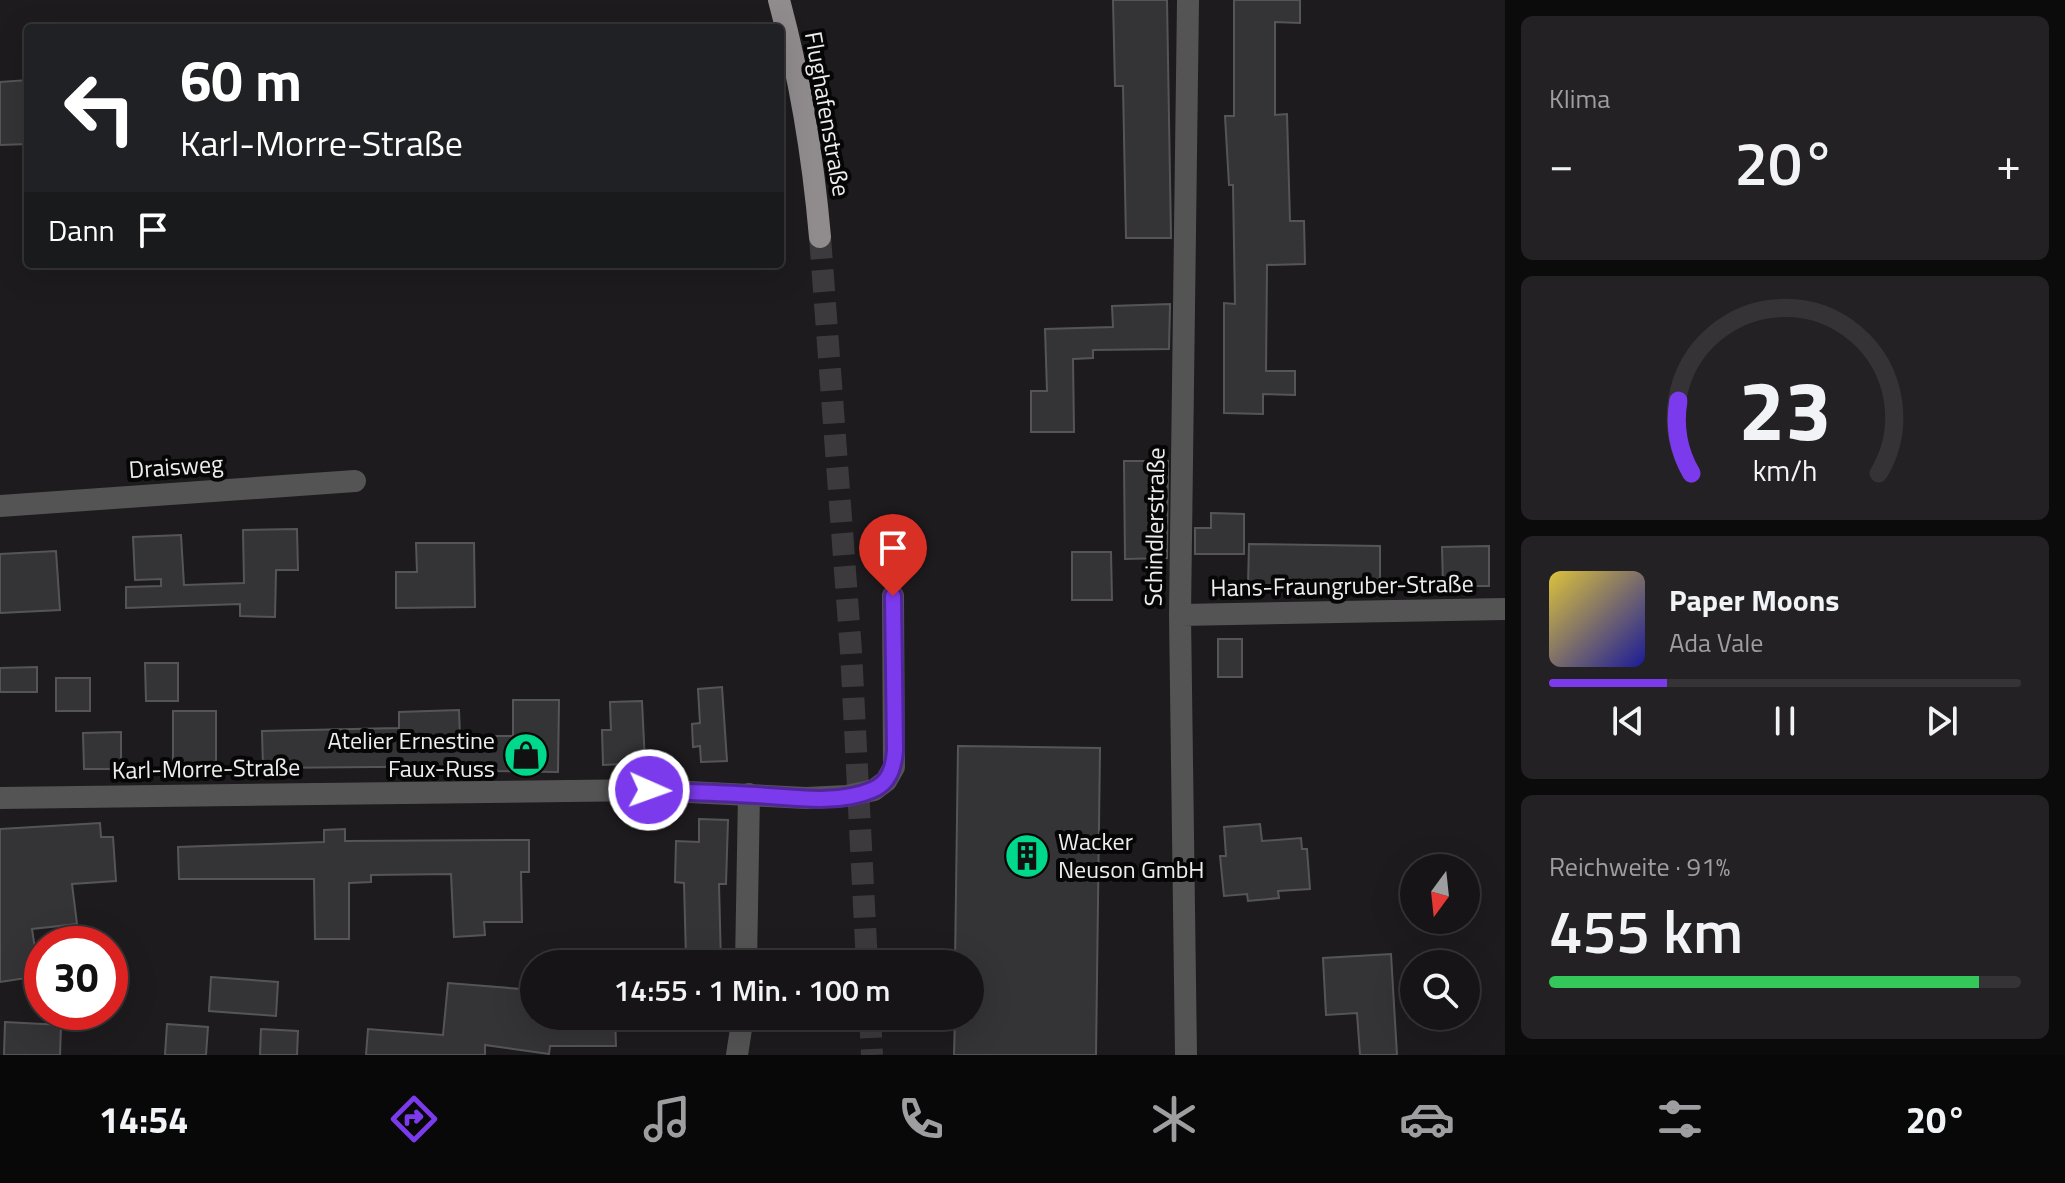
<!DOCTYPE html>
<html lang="de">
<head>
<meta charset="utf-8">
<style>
	:root { --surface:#161416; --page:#232123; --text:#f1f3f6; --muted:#9e9ea1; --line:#353335; --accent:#7c3aed }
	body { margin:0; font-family:"Titillium Web",sans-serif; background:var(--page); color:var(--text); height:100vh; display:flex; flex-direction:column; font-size:30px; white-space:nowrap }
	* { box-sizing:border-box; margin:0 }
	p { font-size:26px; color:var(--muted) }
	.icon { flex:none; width:44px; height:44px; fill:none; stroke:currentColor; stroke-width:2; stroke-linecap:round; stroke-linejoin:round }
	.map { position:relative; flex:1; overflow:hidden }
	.drawer { display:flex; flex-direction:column; gap:16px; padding:16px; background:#0c0b0c; width:560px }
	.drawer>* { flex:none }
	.guide { position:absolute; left:24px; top:24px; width:760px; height:244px; border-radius:8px; box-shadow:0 8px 32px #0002,0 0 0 2px var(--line); background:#202124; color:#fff; overflow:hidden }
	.needle { width:52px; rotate:195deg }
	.fabs { position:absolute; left:1400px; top:854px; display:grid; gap:16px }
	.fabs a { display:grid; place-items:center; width:80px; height:80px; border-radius:50%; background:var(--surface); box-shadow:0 8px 32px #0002,0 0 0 2px var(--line); font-size:40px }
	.speed { position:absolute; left:24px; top:926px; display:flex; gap:16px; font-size:40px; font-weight:700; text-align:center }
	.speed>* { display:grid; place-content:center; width:104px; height:104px; border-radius:50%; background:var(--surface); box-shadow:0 8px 32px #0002,0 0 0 2px var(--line); line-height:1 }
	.speed .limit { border:12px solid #d22; background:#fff; color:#111 }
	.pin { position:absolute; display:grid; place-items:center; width:68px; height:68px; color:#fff; margin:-82px -34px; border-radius:50% 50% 50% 0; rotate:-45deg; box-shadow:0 0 8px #0007 }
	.pin .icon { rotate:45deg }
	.me { position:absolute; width:88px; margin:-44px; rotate:92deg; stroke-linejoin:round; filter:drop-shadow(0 0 6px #0008) }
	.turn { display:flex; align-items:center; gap:28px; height:168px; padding:0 24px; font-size:36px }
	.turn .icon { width:104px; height:104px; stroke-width:2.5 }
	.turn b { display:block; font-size:56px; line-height:68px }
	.then { display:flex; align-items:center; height:76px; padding:0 24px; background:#0003; gap:16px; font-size:30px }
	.big { font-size:60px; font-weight:600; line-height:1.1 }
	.drawer .tile { flex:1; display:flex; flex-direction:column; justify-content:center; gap:12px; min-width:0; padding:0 28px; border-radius:12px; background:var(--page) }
	.drawer .dial { align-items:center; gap:0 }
	.dial svg { height:208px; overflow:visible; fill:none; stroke:var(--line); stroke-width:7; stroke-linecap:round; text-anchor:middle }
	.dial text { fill:var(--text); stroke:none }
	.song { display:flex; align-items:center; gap:24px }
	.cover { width:96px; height:96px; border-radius:12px; background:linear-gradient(135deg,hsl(50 70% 55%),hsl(240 70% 35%)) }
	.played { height:8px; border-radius:4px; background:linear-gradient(90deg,var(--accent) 25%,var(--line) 25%) }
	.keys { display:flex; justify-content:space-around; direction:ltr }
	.heat { display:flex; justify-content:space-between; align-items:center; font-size:44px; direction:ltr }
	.charge { height:12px; border-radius:6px; background:linear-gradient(90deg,#34c759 91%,var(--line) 0) }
	.trip { position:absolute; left:520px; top:950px; width:464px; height:80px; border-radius:40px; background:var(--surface); box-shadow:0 8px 32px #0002,0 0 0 2px var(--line); font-weight:600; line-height:80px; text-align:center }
	.tab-bar { display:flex; height:128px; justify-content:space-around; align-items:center; background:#090809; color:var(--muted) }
	.tab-bar .icon { width:56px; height:56px }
	.tab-bar .active { color:var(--accent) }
	.tab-bar b { font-size:36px; color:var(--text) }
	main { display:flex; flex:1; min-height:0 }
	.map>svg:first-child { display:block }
	.building { fill:#343437; stroke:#555559; stroke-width:2 }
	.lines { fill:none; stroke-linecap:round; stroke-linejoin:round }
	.primary-tunnel { stroke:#3c3a3c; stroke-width:22; stroke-dasharray:22 11; stroke-linecap:butt }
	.minor { stroke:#555454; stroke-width:22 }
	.primary { stroke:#908c8e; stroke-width:22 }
	.route-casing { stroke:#51269a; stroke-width:20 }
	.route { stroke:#7c3aed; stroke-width:14 }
	.labels { text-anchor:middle; stroke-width:8; stroke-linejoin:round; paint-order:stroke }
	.street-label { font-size:24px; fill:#eeedee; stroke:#070607 }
	.poi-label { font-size:24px; fill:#eeedee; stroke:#070607; text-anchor:end }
</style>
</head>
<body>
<main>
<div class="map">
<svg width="1505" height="1055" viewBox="0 0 1505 1055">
	<rect width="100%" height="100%" fill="#1d1b1d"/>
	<path class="building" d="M1113,0H1167L1171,238H1126L1123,86H1115Z
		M1234,0H1300V23L1275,22V115L1287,114L1290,221H1304L1305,264L1267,265L1266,371H1295V395L1263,394V414L1224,413V303L1235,304L1233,185H1229L1225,116H1234Z
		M28,80V144L0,145V82Z
		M1170,304L1169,349L1093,350V358L1073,359L1074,432H1031V391H1047L1045,329L1113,327L1112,306Z
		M1124,461H1168L1167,558L1125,559Z
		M1211,513L1244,514V554H1195V528H1211Z
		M297,529L298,570H276L275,617L240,616V604L126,608V587L161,586V579L135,580L133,537L181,535L184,585L244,583L243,530Z
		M416,543H474L475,607L396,608V572H417Z
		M1249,544L1380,546V587L1248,586Z
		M1489,546V586H1443L1442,547Z
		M56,551L60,610L0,613V554Z
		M1072,552H1111L1112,600H1072Z
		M1218,639H1242V677H1218Z
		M145,663H178V701H146Z
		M37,667V692H0V668Z
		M56,678H90V711H56Z
		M722,687L727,761L701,762L700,746L693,747L692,724L700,723L698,689Z
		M513,700H559L558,772L489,771V766L263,768L262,731L399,728V712L459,710L460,736H513Z
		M642,701L645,763L603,765L602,730H611L610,702Z
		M173,711H216V770H173Z
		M121,732V769H84L83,733Z
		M958,746L1100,748L1096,1055H954L955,1016H970V964H955Z
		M699,819L728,820L726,884H719L721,964H690V957H686L684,883L675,882L676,841L699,842Z
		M100,823L101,837H113L116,881L72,884L77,924L32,929L39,976L0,982V829Z
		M1260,824L1262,841L1301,838L1302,849H1307L1310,889L1278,891L1279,898L1248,901L1247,894L1224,896L1220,856H1226L1224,827Z
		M345,829V841L529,840V872H521L522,922H484L485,935L454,937L451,874L371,875V882L349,883V939H315L314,879H179L178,847L324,842V830Z
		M1391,954L1397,1055H1360L1357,1013L1326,1015L1323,958Z
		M211,977L278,982L276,1016L209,1011Z
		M448,983L534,990V1016H615L616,1046H550L549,1054L485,1045V1055H366L368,1029L443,1035Z
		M5,1022L61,1025L60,1055H4Z
		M167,1024L208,1027L206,1055H165Z
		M261,1029L298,1031L297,1055H260Z"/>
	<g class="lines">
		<path class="primary-tunnel" d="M820,237L851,651L867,964
			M870,1016L872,1055"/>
		<path class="minor" d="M0,506L355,481
			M1180,615L1505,609
			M0,798L649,790L806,798L847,796L874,790L886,781L894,767L893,596
			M746,964L749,794
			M737,1055L743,1016
			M1186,1055L1180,615L1188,0"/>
		<path class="primary" d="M779,0C800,78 813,157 820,237"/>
	</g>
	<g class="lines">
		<g class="route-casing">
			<path id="route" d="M649,790C684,792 719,793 755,795C791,797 837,805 872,790C890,783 894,766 895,750L893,596"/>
		</g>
		<use href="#route" class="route"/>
	</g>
	<defs>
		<g id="shop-disc" transform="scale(2.3)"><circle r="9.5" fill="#00d98c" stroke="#070607"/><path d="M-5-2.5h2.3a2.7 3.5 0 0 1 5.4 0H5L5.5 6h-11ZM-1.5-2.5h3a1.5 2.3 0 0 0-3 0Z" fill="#111"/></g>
		<g id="building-disc" transform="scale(2.3)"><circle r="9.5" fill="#00d98c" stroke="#070607"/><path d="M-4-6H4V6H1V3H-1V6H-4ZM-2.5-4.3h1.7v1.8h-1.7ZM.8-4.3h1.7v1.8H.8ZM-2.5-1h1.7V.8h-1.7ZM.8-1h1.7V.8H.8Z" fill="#111"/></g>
	</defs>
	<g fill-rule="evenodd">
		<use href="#shop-disc" x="526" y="755"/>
		<use href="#building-disc" x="1027" y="856"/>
	</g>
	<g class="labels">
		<g class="street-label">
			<text transform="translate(827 114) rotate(80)" y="8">Flughafenstraße</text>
			<text transform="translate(176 467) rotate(-4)" y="8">Draisweg</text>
			<text transform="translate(1155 527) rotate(-89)" y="8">Schindlerstraße</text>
			<text transform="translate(1342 586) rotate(-1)" y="8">Hans-Fraungruber-Straße</text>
			<text transform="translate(206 769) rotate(-1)" y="8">Karl-Morre-Straße</text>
		</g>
		<g class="poi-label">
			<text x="495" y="749">Atelier Ernestine<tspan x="495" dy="28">Faux-Russ</tspan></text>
			<text x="1058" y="850" text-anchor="start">Wacker<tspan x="1058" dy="28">Neuson GmbH</tspan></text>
		</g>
	</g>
</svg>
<div class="fabs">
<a><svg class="needle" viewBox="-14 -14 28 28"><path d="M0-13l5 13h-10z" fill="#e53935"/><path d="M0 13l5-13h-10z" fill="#9e9ea1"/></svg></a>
<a><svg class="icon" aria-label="search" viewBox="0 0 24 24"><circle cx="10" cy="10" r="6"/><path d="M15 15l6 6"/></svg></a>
</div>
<div class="speed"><div class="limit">30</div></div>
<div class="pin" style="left:893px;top:596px;background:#d93025"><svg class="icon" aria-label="arrive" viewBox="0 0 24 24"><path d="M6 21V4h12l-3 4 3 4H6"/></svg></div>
<svg class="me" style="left:649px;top:790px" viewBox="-20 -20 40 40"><circle r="17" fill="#7c3aed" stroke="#fff" stroke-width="3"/><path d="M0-11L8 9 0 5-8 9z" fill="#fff"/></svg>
<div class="trip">14:55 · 1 Min. · 100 m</div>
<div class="guide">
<div class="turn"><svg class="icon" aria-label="left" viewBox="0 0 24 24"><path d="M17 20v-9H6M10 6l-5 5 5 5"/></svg><div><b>60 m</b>Karl-Morre-Straße</div></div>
<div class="then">Dann<svg class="icon" aria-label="arrive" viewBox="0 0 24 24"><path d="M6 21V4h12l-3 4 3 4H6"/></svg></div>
</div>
</div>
<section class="drawer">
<div class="tile"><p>Klima</p>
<div class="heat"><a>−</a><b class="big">20°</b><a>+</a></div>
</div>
<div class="tile dial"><svg viewBox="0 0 100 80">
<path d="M14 69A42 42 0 1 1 86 69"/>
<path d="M14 69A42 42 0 0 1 9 41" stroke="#7c3aed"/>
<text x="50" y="56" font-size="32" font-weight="700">23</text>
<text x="50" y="72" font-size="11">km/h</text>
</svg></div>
<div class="tile">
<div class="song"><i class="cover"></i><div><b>Paper Moons</b><p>Ada Vale</p></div></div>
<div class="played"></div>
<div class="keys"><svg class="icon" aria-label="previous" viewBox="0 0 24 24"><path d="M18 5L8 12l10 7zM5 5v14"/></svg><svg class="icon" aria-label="pause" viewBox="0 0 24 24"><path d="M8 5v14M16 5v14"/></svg><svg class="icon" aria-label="next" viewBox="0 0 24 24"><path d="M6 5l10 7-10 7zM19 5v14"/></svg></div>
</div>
<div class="tile"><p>Reichweite · 91%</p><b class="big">455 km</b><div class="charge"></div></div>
</section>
</main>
<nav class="tab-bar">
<b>14:54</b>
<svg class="icon active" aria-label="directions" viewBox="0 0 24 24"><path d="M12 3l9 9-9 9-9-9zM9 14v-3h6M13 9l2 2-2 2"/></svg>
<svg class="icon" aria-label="music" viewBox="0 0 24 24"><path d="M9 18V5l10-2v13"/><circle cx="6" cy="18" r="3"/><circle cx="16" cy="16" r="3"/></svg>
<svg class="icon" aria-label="phone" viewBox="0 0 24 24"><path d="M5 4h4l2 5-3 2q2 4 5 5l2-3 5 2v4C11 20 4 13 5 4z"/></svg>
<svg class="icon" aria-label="climate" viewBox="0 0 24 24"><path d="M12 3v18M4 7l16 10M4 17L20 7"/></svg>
<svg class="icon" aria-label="car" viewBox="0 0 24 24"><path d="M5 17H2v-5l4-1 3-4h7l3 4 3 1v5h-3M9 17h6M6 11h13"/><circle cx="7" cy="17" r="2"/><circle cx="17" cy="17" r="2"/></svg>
<svg class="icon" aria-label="filters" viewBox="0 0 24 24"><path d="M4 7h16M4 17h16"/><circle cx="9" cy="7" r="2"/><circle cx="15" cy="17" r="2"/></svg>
<b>20°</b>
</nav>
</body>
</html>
